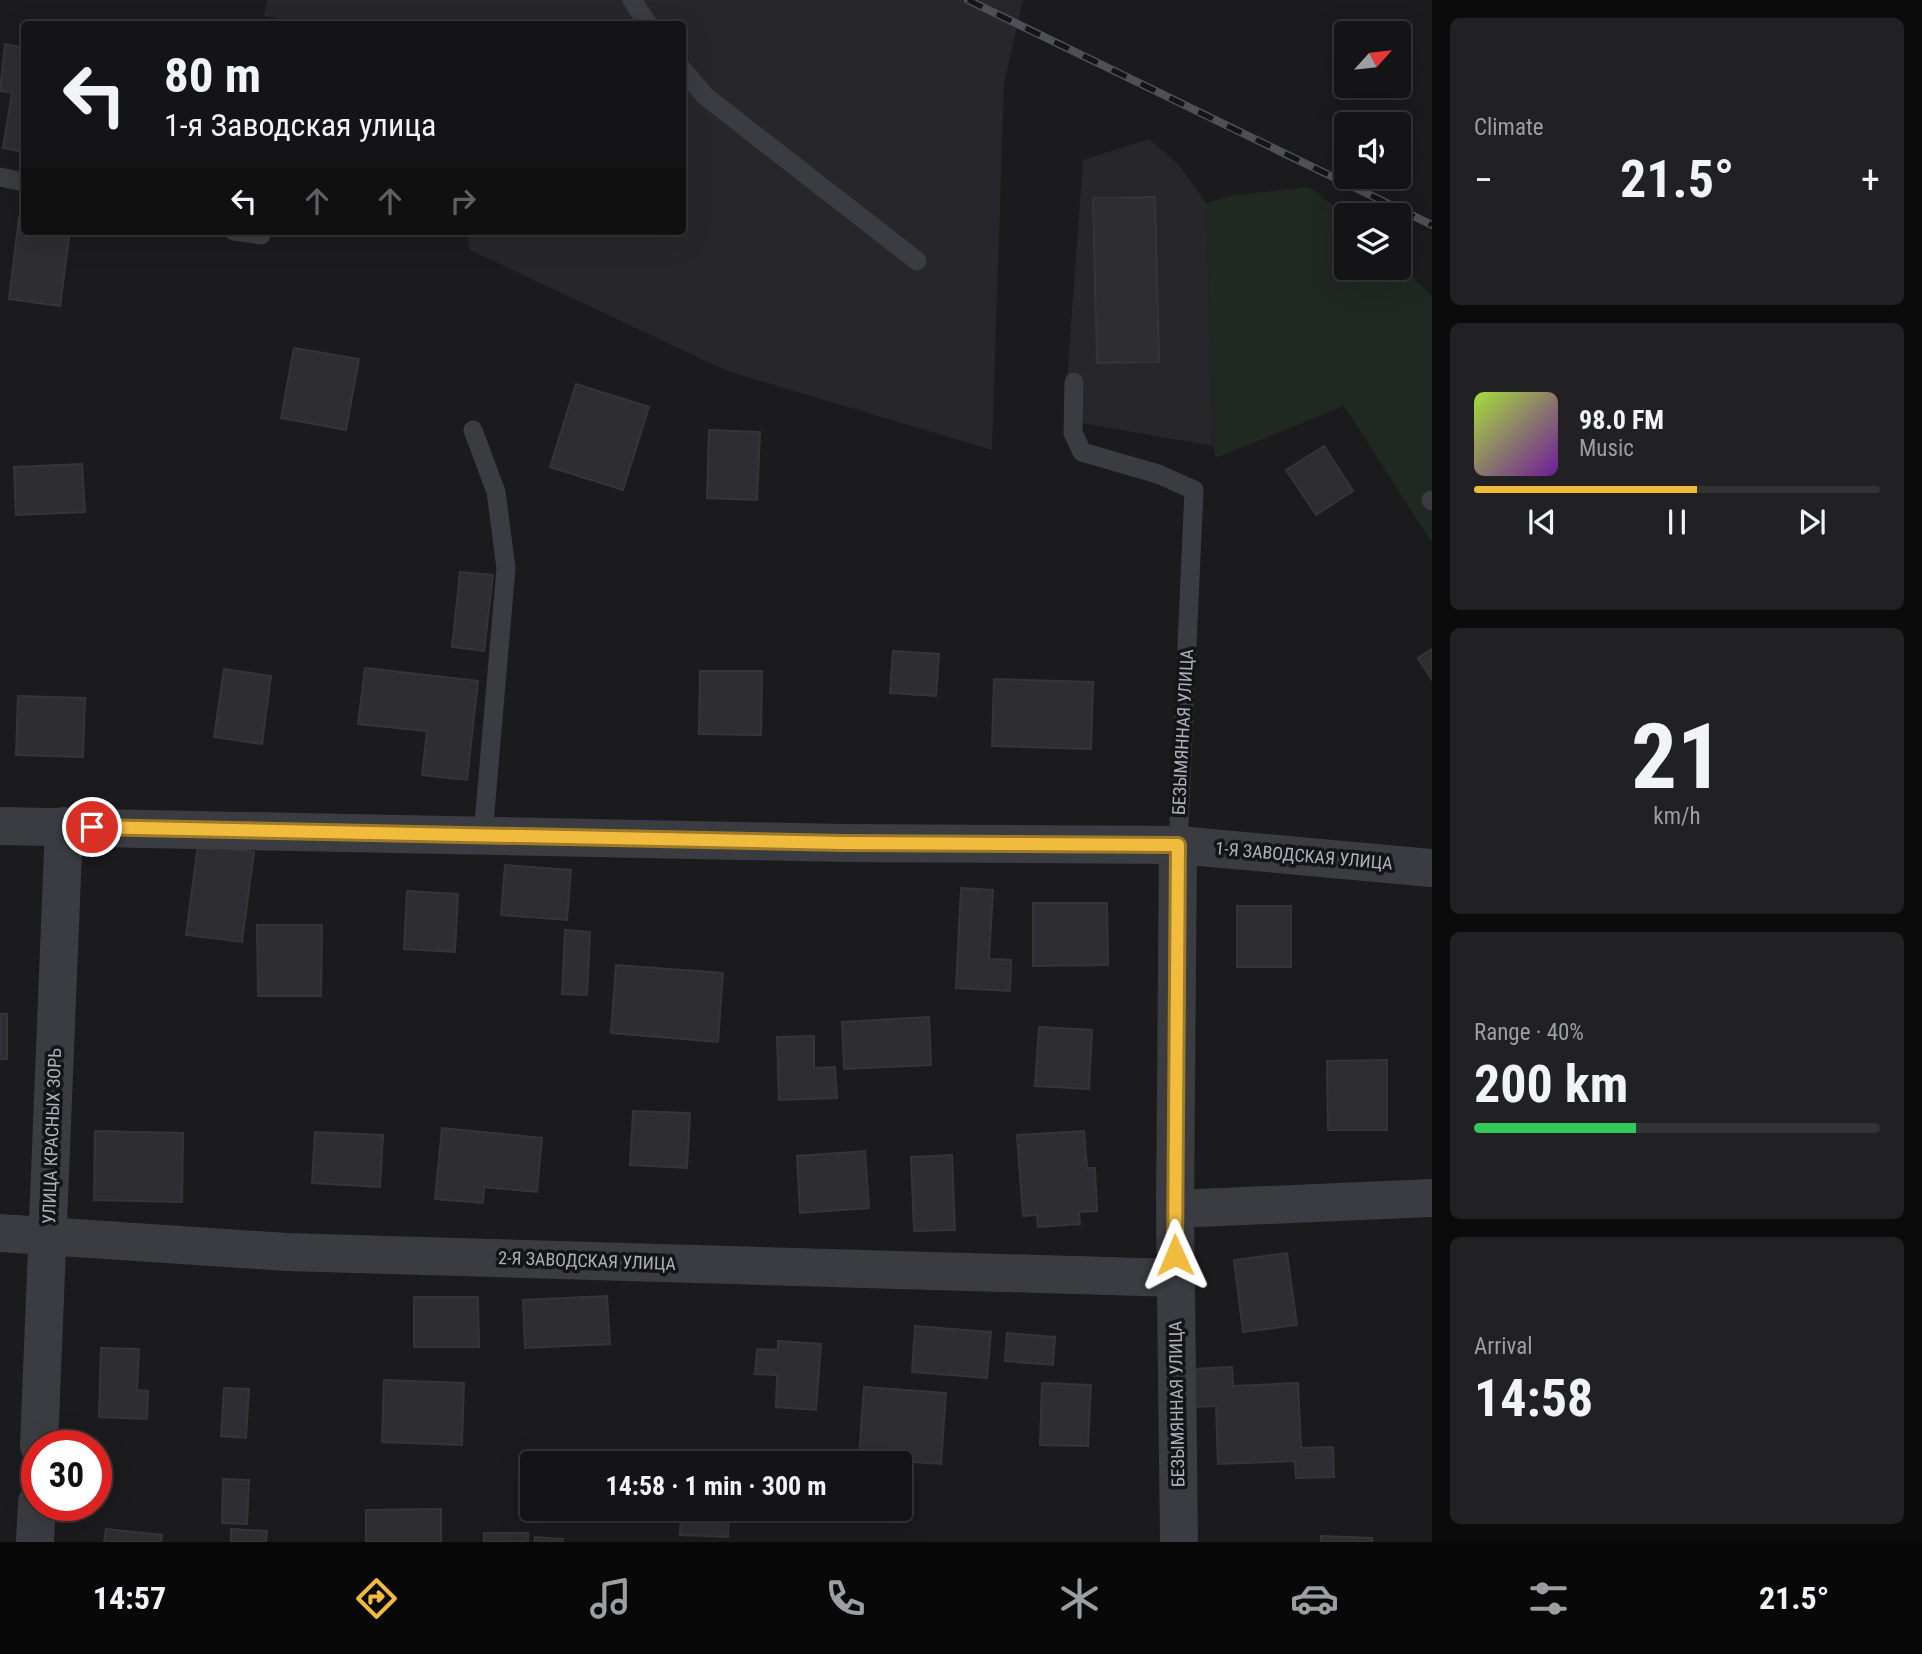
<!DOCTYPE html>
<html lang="en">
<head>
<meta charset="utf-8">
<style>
	:root { --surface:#141416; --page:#212123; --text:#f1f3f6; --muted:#9d9ea1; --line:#333335; --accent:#f1bb3e }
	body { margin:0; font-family:"Roboto Condensed",sans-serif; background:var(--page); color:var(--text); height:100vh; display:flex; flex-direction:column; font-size:26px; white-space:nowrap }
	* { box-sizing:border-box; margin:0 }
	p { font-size:23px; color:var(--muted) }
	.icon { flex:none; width:38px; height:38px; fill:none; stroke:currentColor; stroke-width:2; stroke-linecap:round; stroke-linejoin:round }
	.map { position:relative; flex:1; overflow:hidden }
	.side { display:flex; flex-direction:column; gap:18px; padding:18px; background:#0b0b0c; width:490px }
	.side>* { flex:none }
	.guide { position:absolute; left:21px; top:21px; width:665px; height:214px; border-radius:7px; box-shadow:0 7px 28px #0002,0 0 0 2px var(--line); background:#141416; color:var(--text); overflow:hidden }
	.needle { width:46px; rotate:63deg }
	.controls { position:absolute; left:1334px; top:21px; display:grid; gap:14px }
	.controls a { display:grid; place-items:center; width:77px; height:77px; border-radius:7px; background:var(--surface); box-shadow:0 7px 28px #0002,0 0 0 2px var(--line); font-size:35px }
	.speed { position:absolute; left:21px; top:1430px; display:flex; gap:14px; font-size:35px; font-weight:700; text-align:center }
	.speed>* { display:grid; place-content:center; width:91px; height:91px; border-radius:50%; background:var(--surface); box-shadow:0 7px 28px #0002,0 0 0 2px var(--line); line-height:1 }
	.speed .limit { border:10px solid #d22; background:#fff; color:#111 }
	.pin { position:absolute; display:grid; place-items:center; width:60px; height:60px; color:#fff; margin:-30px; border:4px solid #fff; border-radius:50%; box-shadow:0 2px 7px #0007 }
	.me { position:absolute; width:77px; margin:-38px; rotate:359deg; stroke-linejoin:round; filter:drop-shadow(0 0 5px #0008) }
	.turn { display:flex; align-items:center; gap:24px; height:147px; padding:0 28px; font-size:32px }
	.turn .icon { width:91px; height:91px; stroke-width:2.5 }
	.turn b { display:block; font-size:49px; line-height:60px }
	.lanes { display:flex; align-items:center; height:66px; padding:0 28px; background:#0003; justify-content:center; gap:35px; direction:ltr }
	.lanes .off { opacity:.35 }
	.big { font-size:52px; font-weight:700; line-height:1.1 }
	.side .tile { flex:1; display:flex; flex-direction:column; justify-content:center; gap:10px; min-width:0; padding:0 24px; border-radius:10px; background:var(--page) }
	.side .dial { align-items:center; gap:0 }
	.dial b { font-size:91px; line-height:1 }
	.song { display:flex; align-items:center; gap:21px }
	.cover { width:84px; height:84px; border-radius:10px; background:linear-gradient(135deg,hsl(80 70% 55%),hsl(280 70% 35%)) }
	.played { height:7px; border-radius:4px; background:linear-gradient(90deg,var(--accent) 55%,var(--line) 55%) }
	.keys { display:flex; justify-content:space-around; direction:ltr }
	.heat { display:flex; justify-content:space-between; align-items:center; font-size:38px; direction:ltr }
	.charge { height:10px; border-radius:5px; background:linear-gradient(90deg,#34c759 40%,var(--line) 0) }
	.trip { position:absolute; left:520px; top:1451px; width:392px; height:70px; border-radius:7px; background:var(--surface); box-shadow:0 7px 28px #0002,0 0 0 2px var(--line); font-weight:700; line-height:70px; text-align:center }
	.menu { display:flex; height:112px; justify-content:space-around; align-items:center; background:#080809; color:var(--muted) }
	.menu .icon { width:49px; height:49px }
	.menu .selected { color:var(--accent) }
	.menu b { font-size:32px; color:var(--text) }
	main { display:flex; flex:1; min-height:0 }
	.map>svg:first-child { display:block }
	.built { fill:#27262a }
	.green { fill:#202822 }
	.building { fill:#2e2d31; stroke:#353439; stroke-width:2 }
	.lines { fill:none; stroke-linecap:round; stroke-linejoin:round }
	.lane { stroke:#3b3c42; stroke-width:19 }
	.street { stroke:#3b3c42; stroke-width:38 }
	.rail-casing { stroke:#4e5057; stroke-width:8 }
	.rail { stroke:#151518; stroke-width:5; stroke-dasharray:16; stroke-linecap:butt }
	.route-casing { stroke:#9d7a28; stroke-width:18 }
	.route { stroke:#f1bb3e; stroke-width:12 }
	.labels { text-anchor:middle; stroke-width:7; stroke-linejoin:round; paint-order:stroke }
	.street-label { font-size:18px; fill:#adb1bc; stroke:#151518 }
</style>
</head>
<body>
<main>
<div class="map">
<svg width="1432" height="1542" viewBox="0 0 1432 1542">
	<rect width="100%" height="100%" fill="#1b1a1d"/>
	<path class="built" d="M267,0H1023L1004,84L992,450L727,371L470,250L466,231H682V24H308L264,16Z
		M1149,139L1178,164L1206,203L1213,446L1064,420L1083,160Z"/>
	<path class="green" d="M1310,187L1346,216V268H1398V263L1432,296V543L1344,406L1216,458L1213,446L1206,203L1234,195Z"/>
	<path class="building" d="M5,44L24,48V152L3,148L12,93L0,91Z
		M1155,197L1159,362L1097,363L1093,198Z
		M19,217H24V231H70L60,306L9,299Z
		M294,348L359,359L346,430L281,418Z
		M576,384L649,407L623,490L550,467Z
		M709,430L760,432L757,500L707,498Z
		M1324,446L1353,491L1316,515L1286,470Z
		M82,464L85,512L16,515L14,467Z
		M460,572L493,575L484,651L452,647Z
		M1432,649V680L1418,658Z
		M893,651L939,654L936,696L890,693Z
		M365,668L478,681L467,780L422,775L427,731L358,724Z
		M224,669L271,676L262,744L214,737Z
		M700,671H762L761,735L699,734Z
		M994,679L1093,682L1091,749L992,746Z
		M18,696L85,698L83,757L16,755Z
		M198,845L254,852L242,942L186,935Z
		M505,865L571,870L567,920L501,915Z
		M961,888L993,890L989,959L1011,960L1010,991L956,988Z
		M407,891L458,894L455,952L404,949Z
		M1033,903H1107L1108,965L1033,966Z
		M1237,906H1291V967H1237Z
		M257,925H322L321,996H258Z
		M565,930L590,932L587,995L562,994Z
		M616,965L723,973L718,1042L611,1033Z
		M0,1014H7V1059H0Z
		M929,1017L931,1065L844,1069L842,1022Z
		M1039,1027L1092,1030L1089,1089L1035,1086Z
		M814,1036V1068L835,1067L837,1098L779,1100L777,1037Z
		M1387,1060V1130H1328L1327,1061Z
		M633,1111L690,1113L687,1168L630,1165Z
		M442,1128L542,1138L537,1192L484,1187L483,1203L435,1199Z
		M95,1131L183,1133L182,1202L94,1200Z
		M1084,1131L1087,1168H1095L1097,1211L1079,1212L1080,1224L1038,1227L1037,1215L1023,1216L1017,1135Z
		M315,1132L383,1135L380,1187L312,1183Z
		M865,1151L869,1208L800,1213L797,1156Z
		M952,1155L955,1230L914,1231L911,1157Z
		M1287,1253L1297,1325L1243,1332L1234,1260Z
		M607,1296L610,1344L525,1348L523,1300Z
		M414,1297H478L479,1347H414Z
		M915,1326L991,1332L987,1378L912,1372Z
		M1007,1333L1055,1337L1053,1365L1005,1361Z
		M778,1341L821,1344L816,1410L776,1407L777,1375L755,1374L757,1349L778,1350Z
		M101,1348L139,1349L137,1390L148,1391L147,1419L99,1417Z
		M1232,1367L1233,1386L1298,1383L1301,1448L1333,1447L1334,1477L1296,1478L1295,1461L1218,1464L1216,1406L1193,1407L1191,1369Z
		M384,1380L464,1383L462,1445L382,1442Z
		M1042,1383L1091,1385L1088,1446L1040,1445Z
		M864,1387L946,1393L941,1464L859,1458Z
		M224,1388L249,1389L246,1438L221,1436Z
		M223,1479L249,1480L247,1524L222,1523Z
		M681,1508H729L728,1537L680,1535Z
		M441,1509V1542H366V1510Z
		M106,1529L162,1535L161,1542H104Z
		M231,1529L267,1531L266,1542H231Z
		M484,1533H528V1542H484Z
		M1321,1536L1372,1538V1542H1321Z
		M535,1537L563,1539V1542H534Z"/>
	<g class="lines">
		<path class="lane" d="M632,0L648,24
			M682,69L705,96L917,261
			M0,177L24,182
			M234,231L261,235
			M1074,382L1073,433L1082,452L1158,474L1194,490L1178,845
			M473,430L496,492L506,568L483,835
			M1431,500L1432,501"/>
		<path class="street" d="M0,826L843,843L1178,845L1432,868
			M1178,845L1175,1209L1179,1542
			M1175,1209L1432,1198
			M0,1233L287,1252L1175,1278
			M39,1446L64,826
			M35,1542L37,1502"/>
		<g class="rail-casing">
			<path id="rail" d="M968,0L1432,225"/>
		</g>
		<use href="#rail" class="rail"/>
	</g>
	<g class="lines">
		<g class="route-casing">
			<path id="route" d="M92,827L843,843L1178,845L1175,1255"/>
		</g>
		<use href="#route" class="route"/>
	</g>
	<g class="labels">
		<g class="street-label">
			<text transform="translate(1183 732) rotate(-87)" y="6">БЕЗЫМЯННАЯ УЛИЦА</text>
			<text transform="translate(1304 856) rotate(5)" y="6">1-Я ЗАВОДСКАЯ УЛИЦА</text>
			<text transform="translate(52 1136) rotate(-88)" y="6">УЛИЦА КРАСНЫХ ЗОРЬ</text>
			<text transform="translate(587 1261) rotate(2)" y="6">2-Я ЗАВОДСКАЯ УЛИЦА</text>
			<text transform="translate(1177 1404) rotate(-91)" y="6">БЕЗЫМЯННАЯ УЛИЦА</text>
		</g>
	</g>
</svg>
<div class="controls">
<a><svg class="needle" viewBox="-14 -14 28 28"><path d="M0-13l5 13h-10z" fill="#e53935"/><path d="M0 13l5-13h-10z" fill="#9d9ea1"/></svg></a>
<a><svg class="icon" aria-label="sound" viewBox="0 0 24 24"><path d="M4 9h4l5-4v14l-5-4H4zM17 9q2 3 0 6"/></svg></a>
<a><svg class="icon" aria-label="layers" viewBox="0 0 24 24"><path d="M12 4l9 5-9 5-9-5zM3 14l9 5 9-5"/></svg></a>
</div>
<div class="speed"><div class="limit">30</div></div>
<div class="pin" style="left:92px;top:827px;background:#d93025"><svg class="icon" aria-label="arrive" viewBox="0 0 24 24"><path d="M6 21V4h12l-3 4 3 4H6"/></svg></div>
<svg class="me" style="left:1175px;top:1255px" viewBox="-20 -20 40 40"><path d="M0-17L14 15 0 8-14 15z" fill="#f1bb3e" stroke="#fff" stroke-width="4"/></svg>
<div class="trip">14:58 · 1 min · 300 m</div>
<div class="guide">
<div class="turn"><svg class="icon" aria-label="left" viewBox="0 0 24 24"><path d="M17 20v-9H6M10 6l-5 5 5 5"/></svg><div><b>80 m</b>1-я Заводская улица</div></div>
<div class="lanes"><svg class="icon" aria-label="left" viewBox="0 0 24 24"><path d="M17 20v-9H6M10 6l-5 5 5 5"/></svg><svg class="icon off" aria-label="ahead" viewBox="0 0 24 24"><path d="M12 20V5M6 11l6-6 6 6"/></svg><svg class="icon off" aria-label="ahead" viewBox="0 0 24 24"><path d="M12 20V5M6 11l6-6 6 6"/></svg><svg class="icon off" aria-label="right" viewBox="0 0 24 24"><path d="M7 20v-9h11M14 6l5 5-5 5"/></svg></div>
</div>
</div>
<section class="side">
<div class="tile"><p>Climate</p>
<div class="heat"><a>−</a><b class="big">21.5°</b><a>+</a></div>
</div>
<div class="tile">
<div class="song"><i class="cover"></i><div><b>98.0 FM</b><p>Music</p></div></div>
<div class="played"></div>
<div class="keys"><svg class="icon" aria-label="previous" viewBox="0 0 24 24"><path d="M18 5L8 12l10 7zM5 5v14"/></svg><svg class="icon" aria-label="pause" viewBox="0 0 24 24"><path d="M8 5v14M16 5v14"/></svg><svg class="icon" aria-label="next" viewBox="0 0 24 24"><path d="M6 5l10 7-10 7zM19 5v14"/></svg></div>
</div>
<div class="tile dial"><b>21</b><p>km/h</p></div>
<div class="tile"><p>Range · 40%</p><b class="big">200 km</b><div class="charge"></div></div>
<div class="tile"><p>Arrival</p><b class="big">14:58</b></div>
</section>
</main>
<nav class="menu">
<b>14:57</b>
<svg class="icon selected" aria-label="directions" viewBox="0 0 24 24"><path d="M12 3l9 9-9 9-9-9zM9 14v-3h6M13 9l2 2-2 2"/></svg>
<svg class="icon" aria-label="music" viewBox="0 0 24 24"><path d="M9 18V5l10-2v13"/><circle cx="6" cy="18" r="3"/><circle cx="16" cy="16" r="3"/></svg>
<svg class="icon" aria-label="phone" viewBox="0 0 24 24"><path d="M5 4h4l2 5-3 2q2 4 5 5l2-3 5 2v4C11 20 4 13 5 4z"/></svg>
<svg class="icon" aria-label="climate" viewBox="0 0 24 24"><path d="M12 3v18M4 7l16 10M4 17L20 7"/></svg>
<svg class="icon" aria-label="car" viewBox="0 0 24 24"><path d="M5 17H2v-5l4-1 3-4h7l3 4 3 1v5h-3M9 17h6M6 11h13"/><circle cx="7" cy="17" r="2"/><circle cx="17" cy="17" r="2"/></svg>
<svg class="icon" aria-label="filters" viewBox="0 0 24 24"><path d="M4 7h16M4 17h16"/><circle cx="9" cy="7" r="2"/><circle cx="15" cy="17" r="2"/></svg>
<b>21.5°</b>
</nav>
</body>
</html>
